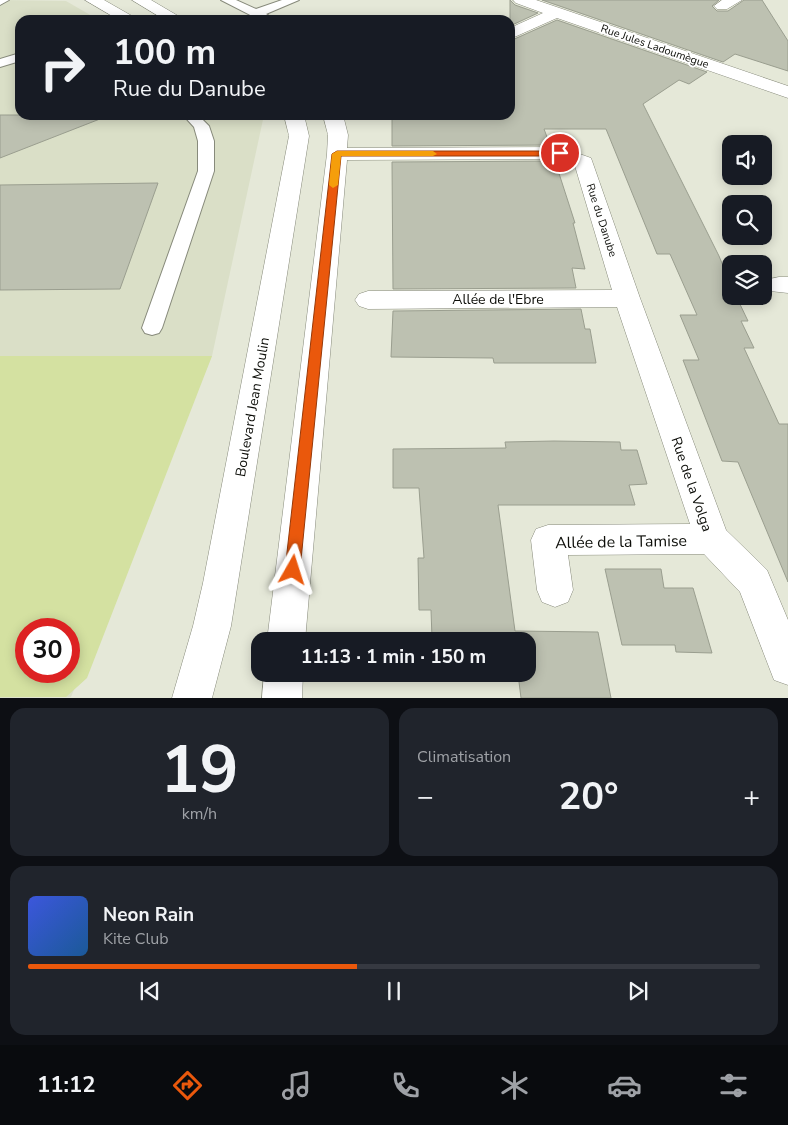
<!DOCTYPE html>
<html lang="fr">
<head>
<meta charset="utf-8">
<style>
	:root { --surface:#171b24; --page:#20242c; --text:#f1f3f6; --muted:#9ea1a6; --line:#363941; --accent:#ea580c }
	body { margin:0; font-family:"Nunito Sans",sans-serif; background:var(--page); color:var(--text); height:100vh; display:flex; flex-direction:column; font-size:19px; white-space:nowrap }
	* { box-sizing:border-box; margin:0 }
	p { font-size:16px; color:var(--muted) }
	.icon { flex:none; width:28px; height:28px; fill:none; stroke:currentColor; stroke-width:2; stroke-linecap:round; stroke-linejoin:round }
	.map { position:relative; height:698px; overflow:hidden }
	.drawer { display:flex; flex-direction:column; gap:10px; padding:10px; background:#0d0f14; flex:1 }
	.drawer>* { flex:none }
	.banner { position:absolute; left:15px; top:15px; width:500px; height:105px; border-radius:15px; box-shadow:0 2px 12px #0003; background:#171b24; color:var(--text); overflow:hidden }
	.buttons { position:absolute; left:722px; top:135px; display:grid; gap:10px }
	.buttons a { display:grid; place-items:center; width:50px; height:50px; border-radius:10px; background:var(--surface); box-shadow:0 2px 12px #0003; font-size:25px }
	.speed { position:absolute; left:15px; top:618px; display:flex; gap:10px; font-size:25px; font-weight:700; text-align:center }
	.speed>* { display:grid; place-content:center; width:65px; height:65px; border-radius:50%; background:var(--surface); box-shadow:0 2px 12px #0003; line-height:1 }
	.speed .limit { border:8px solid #d22; background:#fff; color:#111 }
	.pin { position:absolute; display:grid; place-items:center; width:42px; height:42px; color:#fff; margin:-21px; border:2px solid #fff; border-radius:50%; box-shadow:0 1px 5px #0007 }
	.me { position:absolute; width:55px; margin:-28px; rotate:6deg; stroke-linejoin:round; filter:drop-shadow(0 0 4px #0008) }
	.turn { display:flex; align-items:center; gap:18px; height:105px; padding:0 15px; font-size:22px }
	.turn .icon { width:65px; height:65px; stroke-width:2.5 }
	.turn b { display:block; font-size:35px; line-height:42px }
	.big { font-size:38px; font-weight:700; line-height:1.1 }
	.drawer .card { flex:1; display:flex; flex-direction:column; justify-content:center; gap:8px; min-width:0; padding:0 18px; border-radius:15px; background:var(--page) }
	.drawer .dial { align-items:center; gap:0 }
	.dial b { font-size:65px; line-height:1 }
	.song { display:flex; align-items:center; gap:15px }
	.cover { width:60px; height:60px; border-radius:8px; background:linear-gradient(135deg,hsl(230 70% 55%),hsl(210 70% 35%)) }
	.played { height:5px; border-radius:2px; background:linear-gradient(90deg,var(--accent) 45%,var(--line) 45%) }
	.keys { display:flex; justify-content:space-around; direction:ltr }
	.heat { display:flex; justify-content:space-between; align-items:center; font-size:28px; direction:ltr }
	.drawer .tiles { flex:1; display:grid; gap:10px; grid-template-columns:1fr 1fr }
	.card:last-child { grid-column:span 2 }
	.trip { position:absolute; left:251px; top:632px; width:285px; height:50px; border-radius:15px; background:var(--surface); box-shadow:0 2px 12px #0003; font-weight:700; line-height:50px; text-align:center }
	.tabs { display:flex; height:80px; justify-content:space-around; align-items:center; background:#090b0e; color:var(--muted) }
	.tabs .icon { width:35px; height:35px }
	.tabs .current { color:var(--accent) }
	.tabs b { font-size:22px; color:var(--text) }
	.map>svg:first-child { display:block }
	.built { fill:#dadfc7; fill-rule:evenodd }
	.green { fill:#d4e1a1; fill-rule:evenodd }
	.building { fill:#bdc1b1; stroke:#9a9e8f }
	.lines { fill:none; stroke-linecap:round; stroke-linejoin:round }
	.lane-casing { stroke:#878a7b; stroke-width:2 }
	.street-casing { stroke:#878a7b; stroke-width:1 }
	.lane { fill:#fff; fill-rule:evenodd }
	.street { fill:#fff; fill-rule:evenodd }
	.route { fill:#ea580c; stroke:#983908 }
	.slow { fill:#f59e0b }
	.labels { text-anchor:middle; stroke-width:4; stroke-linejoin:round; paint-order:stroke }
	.far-street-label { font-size:11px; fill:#0c0d08; stroke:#fff }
	.street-label { font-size:14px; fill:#0c0d08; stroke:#fff }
	.near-street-label { font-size:16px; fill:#0c0d08; stroke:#fff }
</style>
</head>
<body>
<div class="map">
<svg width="788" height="698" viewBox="0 0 788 698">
	<rect width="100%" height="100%" fill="#e5e8d8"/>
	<path class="built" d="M0,0L66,1L99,20H20V115H264L212,356L71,697L0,698ZM26,629H69V671H26Z"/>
	<path class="green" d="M0,356H212L87,678L66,697H0ZM26,629H69V671H26Z"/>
	<path class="building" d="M510,0L515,5L538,13L510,26Z
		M542,0H719L712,6L717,11H728L744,0H762L788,41V71L735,54L723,62Z
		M557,20L707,72L689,84L679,80L643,104L719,256L731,285V296H736L748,321H741L754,348H744L779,424H788V582L738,462L722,461L683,360H699L680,315H697L670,254H657L606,129H544L550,145L392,146V115H510V41Z
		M0,115H105V117L0,158Z
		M555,161L575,223H573L585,269L572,268L576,288L393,289L392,162Z
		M158,183L120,289L0,290V185Z
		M581,309L585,329H590L596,363H494L493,358L391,357L393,311Z
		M554,441L620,442L621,450H637L647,484L629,485L635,505H498L515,631L598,632L611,698H521L518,674H528V641H514V638H432L431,610H419L418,558H424L419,488H393V449L506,448L505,442Z
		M605,569H661L664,588H693L712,653L676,652L675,645H622Z"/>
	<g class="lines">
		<g class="lane-casing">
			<path id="lane" d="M0,0H9L0,5Z
				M221,0H236L256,9L282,0H299L266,14L276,20H260Z
				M20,53V61L0,67V59Z
				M183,115H198L209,126L214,141V171L162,328L159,333L152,335L145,333L142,328L198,171V141L194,127Z"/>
		</g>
		<g class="street-casing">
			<path id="street" d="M85,0H104L139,20H119Z
				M132,0H151L185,20H165Z
				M513,0H536L788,86V98L557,18L510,39V28L543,13L516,3Z
				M722,0H742L727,9H717L714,6Z
				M284,115H304L309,136L231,626L212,698H172L193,626L203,583L289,136Z
				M323,115H343L348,135L347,148L560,147L591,158L640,298L726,530L767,570L788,620V685L774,680L740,592L704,554L568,555L573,590L568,602L555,607L542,602L537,590L531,540L536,529L548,525L690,524L617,307L368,309L359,306L355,300L359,294L368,291L612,290L575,166L558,159L347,160L305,641H267L327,154L328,135Z
				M779,277H788V293L770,291L766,285L770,279Z
				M264,674H303L302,698H262Z"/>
		</g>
		<use href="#lane" class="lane"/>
		<use href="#street" class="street"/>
	</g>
	<path class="route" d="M337,151H560L564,153L560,156H341L300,570L298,574L293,576L287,574L285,570L332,154Z"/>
	<path class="slow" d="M337,151H433L437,154L433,156H341L338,185L333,188L329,185L332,154Z"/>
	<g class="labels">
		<g class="far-street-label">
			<text transform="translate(655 46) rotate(19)" y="4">Rue Jules Ladoumègue</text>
			<text transform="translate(602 220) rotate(72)" y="4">Rue du Danube</text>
		</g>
		<g class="street-label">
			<text x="498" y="304">Allée de l'Ebre</text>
			<text transform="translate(252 407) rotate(-80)" y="5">Boulevard Jean Moulin</text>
			<text transform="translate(692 484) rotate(71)" y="5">Rue de la Volga</text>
		</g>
		<g class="near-street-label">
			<text transform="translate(621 541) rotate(-1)" y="6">Allée de la Tamise</text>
		</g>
	</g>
</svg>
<div class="buttons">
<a><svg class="icon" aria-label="sound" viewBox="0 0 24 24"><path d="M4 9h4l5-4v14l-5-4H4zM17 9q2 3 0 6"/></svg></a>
<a><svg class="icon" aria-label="search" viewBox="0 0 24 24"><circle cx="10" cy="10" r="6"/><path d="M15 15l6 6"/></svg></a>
<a><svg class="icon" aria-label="layers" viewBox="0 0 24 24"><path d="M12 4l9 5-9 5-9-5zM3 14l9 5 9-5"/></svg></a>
</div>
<div class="speed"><div class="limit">30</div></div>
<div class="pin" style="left:560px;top:153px;background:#d93025"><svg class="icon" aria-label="arrive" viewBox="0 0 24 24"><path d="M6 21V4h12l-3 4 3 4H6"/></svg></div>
<svg class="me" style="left:293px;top:570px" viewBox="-20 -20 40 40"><path d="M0-17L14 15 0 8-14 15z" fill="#ea580c" stroke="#fff" stroke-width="4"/></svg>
<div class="trip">11:13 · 1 min · 150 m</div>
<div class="banner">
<div class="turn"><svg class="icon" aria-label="right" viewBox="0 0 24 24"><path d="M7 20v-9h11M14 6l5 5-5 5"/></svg><div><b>100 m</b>Rue du Danube</div></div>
</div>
</div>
<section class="drawer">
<div class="tiles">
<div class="card dial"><b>19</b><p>km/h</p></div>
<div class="card"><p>Climatisation</p>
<div class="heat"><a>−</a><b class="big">20°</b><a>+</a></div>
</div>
<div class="card">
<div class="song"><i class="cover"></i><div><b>Neon Rain</b><p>Kite Club</p></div></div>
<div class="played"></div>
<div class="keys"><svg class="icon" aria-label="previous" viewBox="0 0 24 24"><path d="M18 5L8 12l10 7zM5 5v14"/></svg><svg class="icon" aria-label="pause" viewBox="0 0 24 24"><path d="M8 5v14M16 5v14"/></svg><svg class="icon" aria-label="next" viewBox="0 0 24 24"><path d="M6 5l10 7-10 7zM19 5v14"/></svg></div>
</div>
</div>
</section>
<nav class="tabs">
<b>11:12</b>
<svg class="icon current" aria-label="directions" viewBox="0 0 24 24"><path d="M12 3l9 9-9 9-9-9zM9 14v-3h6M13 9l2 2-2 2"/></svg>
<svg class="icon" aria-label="music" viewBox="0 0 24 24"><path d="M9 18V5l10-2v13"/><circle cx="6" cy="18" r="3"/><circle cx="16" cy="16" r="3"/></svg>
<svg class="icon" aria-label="phone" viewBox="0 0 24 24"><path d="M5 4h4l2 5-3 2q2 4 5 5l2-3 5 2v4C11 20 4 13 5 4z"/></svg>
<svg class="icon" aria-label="climate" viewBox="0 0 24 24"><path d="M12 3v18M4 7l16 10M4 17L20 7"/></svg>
<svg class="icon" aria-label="car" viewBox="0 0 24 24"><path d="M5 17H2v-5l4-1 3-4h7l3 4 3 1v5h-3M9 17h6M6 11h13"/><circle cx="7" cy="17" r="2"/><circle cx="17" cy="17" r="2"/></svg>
<svg class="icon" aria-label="filters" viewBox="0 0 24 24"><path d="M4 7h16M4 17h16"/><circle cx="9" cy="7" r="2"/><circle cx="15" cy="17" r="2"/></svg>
</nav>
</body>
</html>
